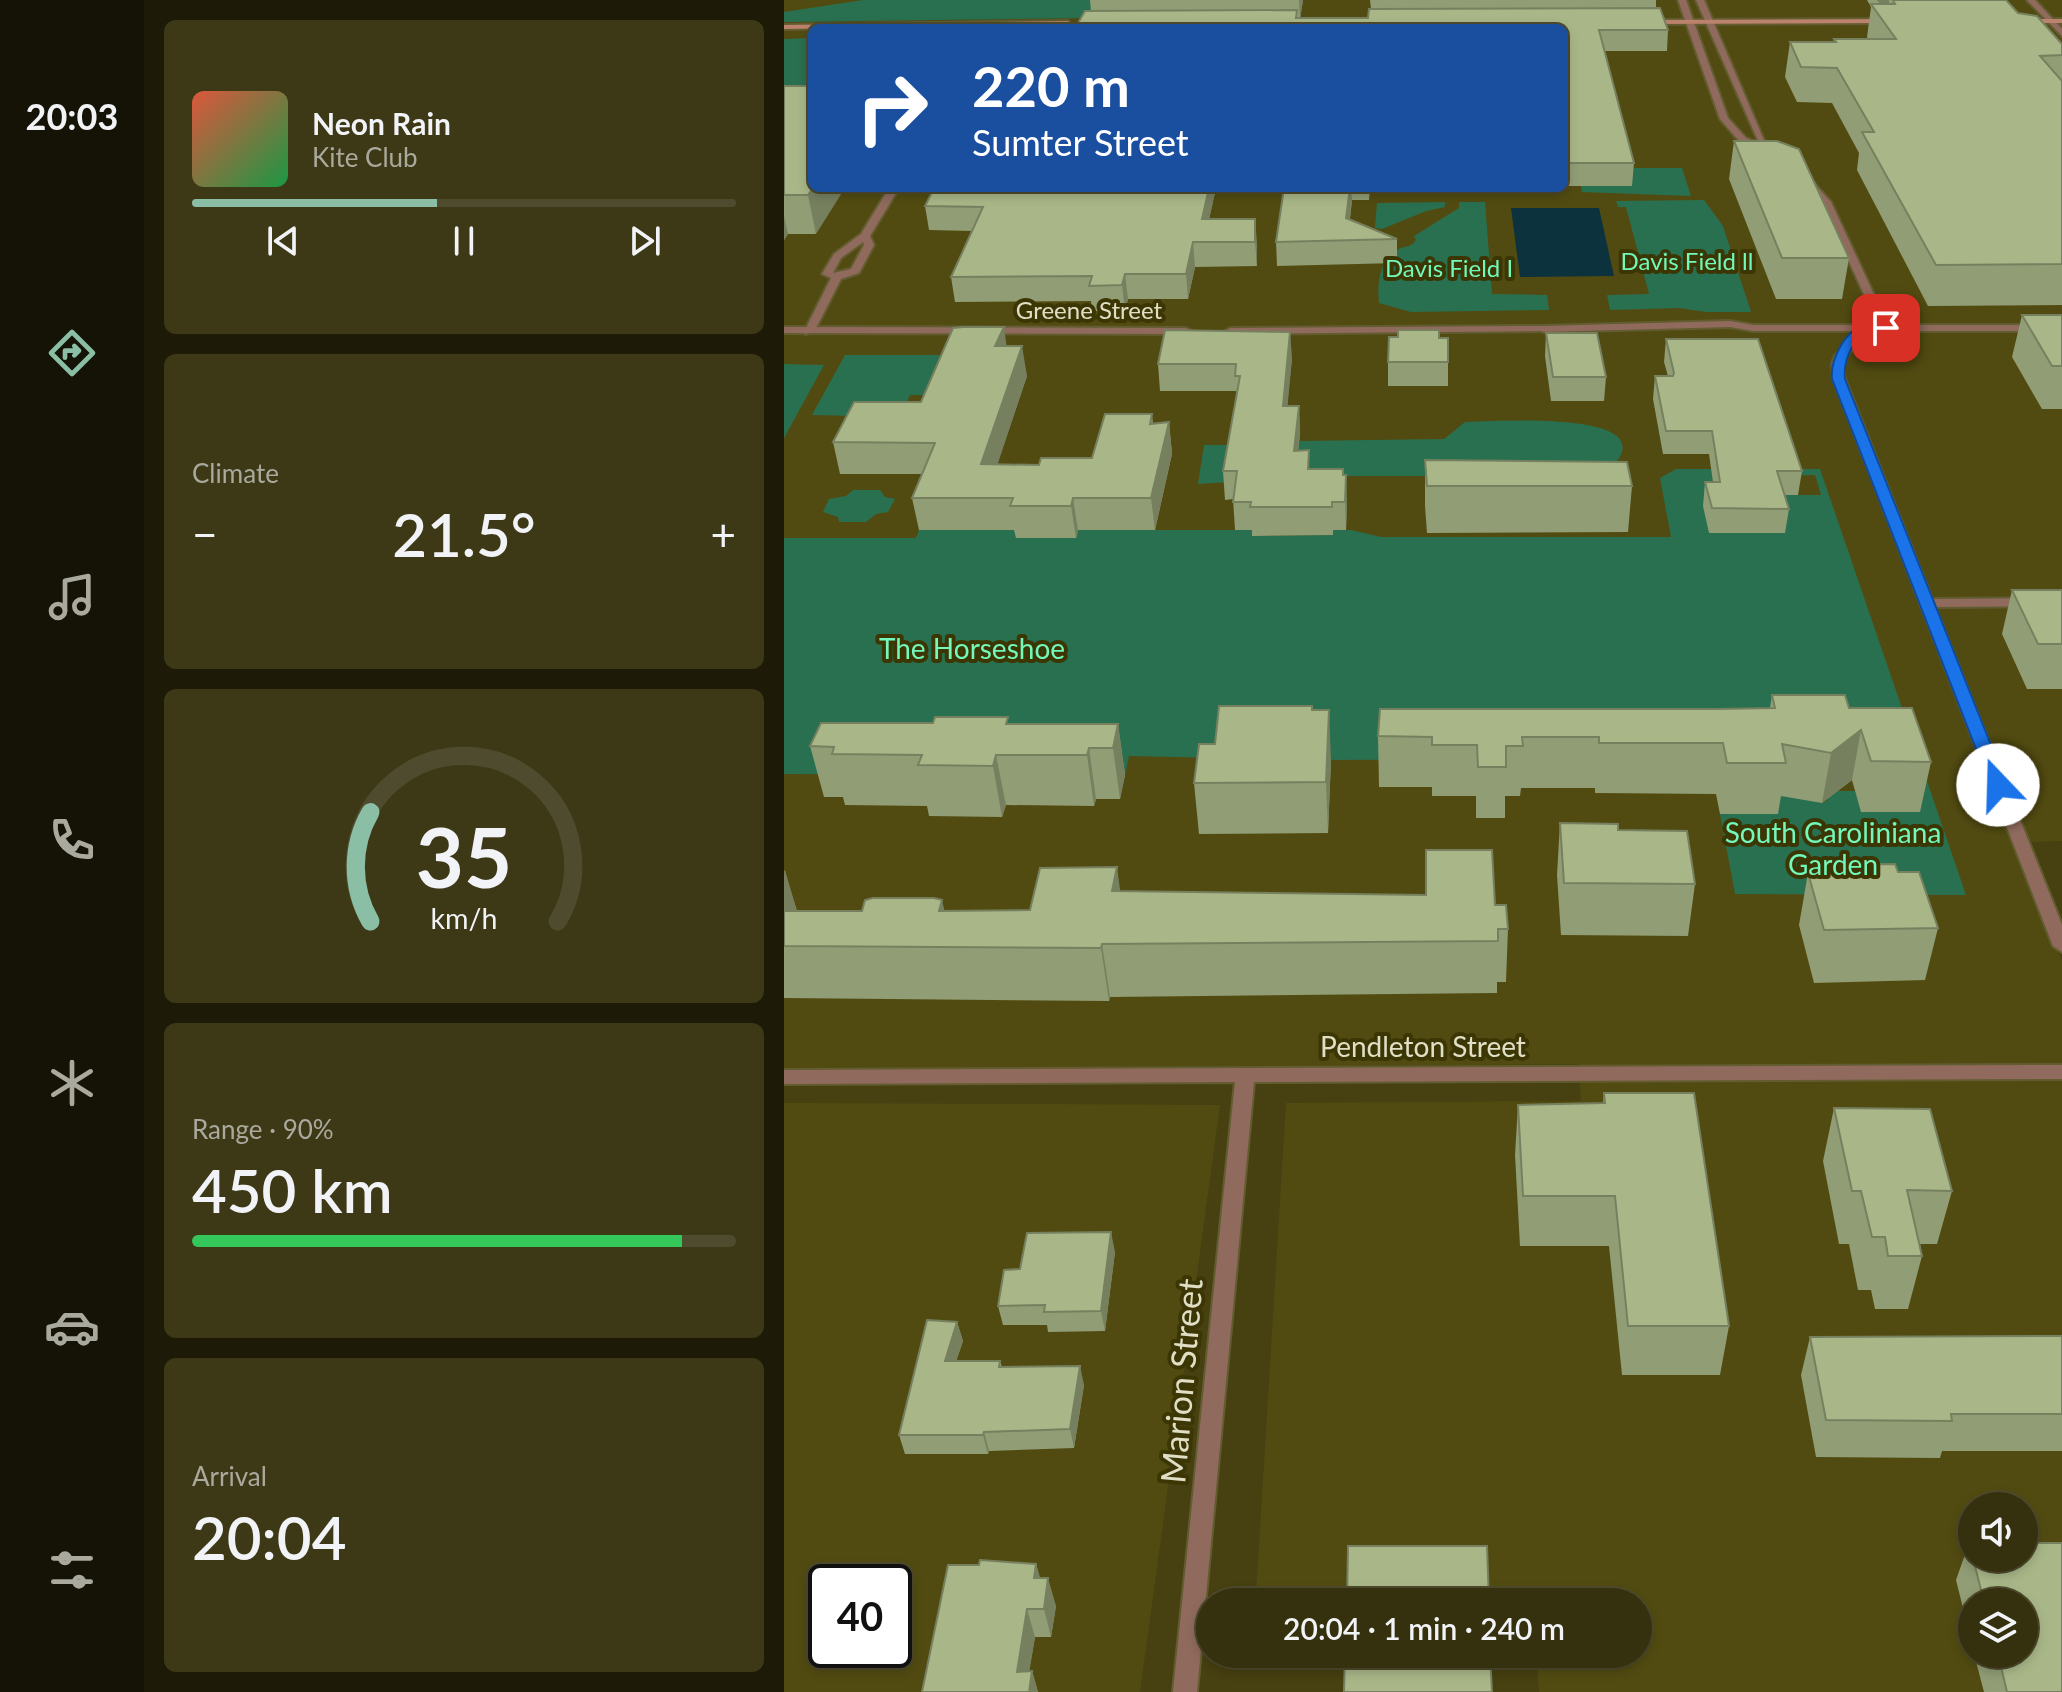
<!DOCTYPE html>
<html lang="en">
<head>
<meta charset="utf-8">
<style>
	:root { --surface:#35300d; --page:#3d3816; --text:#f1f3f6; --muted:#aaa99d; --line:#4f4b2e; --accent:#8abfa5 }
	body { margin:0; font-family:Lato,sans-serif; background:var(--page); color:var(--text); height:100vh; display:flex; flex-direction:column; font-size:30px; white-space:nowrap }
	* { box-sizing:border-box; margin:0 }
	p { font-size:26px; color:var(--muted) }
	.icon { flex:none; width:44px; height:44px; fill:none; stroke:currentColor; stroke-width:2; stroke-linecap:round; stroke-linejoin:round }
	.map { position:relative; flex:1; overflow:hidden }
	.side { display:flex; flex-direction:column; gap:20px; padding:20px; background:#1d1a07; width:640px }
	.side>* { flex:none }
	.top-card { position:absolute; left:24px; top:24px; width:760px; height:168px; border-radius:12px; box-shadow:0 4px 12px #0003,0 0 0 2px var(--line); background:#1a4fa0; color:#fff; overflow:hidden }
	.controls { position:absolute; left:1174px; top:1492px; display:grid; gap:16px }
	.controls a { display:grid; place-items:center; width:80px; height:80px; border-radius:50%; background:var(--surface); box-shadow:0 4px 12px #0003,0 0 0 2px var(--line); font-size:40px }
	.speed { position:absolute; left:24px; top:1564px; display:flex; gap:16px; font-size:40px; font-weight:700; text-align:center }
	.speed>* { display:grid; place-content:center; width:104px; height:104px; border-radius:50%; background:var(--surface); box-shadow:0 4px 12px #0003,0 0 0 2px var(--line); line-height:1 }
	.speed .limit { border:4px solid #111; border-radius:12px; background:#fff; color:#111 }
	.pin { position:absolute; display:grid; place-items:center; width:68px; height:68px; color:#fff; margin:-34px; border-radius:16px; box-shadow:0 4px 12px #0006 }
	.me { position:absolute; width:88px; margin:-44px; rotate:339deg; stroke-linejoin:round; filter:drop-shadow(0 0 6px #0008) }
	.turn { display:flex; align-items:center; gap:28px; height:168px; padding:0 32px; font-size:36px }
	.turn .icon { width:104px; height:104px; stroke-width:2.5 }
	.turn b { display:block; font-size:56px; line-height:68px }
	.big { font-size:60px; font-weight:600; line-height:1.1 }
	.side .tile { flex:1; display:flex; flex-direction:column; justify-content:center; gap:12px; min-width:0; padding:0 28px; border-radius:12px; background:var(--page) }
	.side .dial { align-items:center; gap:0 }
	.dial svg { height:208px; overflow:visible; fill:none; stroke:var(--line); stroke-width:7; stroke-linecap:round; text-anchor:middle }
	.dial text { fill:var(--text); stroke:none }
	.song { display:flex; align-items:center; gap:24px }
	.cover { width:96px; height:96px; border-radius:12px; background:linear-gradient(135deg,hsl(10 70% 55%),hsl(140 70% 35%)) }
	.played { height:8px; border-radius:4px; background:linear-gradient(90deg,var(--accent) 45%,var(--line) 45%) }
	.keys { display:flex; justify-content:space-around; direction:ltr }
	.heat { display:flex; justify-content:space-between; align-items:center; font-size:44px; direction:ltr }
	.charge { height:12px; border-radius:6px; background:linear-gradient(90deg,#34c759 90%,var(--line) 0) }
	.trip { position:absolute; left:412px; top:1588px; width:456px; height:80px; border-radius:40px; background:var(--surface); box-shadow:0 4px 12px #0003,0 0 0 2px var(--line); font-weight:600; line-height:80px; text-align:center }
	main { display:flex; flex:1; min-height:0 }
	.dock { display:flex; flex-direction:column; width:144px; justify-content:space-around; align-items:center; background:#151305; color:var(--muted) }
	.dock .icon { width:56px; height:56px }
	.dock .current { color:var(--accent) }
	.dock b { font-size:36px; color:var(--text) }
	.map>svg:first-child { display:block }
	.built { fill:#524b11; fill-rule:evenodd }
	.green { fill:#297051; fill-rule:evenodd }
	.water { fill:#0c323d }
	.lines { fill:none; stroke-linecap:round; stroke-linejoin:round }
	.pedestrian-casing { stroke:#635c31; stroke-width:4 }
	.minor-casing { stroke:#635c31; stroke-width:4 }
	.tertiary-casing { stroke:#635c31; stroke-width:4 }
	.secondary-casing { stroke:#635c31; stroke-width:4 }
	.pedestrian { fill:#906b5d; fill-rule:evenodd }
	.minor { fill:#906b5d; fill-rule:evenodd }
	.tertiary { fill:#906b5d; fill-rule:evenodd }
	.secondary { fill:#bb826c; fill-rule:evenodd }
	.wall { fill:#919d75 }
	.shaded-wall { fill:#76805f }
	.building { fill:#a9b788; stroke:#76805f; stroke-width:2 }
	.route { fill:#1a73e8; stroke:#114b97; stroke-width:2 }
	.labels { text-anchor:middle; stroke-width:8; stroke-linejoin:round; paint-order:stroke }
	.far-park-label { font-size:24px; fill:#73f8bc; stroke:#3c3604 }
	.far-street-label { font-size:24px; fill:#e0dec5; stroke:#3c3604 }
	.park-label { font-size:28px; fill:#73f8bc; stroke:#3c3604 }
	.street-label { font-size:28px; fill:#e0dec5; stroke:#3c3604 }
	.near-street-label { font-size:34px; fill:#e0dec5; stroke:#3c3604 }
</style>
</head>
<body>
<main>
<nav class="dock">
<b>20:03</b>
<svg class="icon current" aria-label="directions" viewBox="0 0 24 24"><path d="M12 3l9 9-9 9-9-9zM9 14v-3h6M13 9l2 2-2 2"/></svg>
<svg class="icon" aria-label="music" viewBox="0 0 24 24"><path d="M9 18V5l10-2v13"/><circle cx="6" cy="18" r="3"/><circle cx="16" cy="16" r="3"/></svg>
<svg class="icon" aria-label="phone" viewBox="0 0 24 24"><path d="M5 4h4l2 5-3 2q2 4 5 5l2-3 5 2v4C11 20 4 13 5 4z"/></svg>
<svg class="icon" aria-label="climate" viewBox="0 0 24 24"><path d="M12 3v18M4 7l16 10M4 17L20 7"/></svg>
<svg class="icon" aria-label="car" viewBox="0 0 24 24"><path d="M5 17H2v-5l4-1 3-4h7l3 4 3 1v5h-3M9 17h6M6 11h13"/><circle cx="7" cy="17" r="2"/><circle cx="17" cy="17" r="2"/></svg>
<svg class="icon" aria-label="filters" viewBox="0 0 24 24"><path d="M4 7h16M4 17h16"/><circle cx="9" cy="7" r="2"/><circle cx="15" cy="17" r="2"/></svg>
</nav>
<section class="side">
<div class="tile">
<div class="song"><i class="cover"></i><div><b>Neon Rain</b><p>Kite Club</p></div></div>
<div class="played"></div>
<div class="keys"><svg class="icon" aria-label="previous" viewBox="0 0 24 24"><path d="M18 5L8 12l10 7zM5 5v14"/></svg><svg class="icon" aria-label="pause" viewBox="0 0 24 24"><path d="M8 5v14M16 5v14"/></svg><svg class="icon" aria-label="next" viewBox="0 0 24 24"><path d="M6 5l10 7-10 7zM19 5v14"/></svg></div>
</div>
<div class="tile"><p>Climate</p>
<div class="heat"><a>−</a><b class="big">21.5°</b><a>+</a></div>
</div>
<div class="tile dial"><svg viewBox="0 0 100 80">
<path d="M14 69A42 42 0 1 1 86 69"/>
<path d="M14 69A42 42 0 0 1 14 27" stroke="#8abfa5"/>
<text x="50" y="56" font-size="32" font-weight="700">35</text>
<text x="50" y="72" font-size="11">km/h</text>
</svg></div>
<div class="tile"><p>Range · 90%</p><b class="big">450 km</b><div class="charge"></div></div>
<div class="tile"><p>Arrival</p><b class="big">20:04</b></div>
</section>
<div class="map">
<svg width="1278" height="1692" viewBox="0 0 1278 1692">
	<rect width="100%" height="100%" fill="#474011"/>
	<path class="built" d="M0,0H1278V25H1270L1278,36V841L1231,842L1278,961V1692H755L752,1654H854V1602H749L748,1592L472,1595L502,1103L797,1101L794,1064L0,1070ZM28,28H780V188H28ZM1188,1506H1240V1558H1188ZM1188,1602H1240V1654H1188Z
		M0,1103L436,1105L356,1692H0ZM42,1582H110V1650H42Z"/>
	<path class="green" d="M79,0H318L308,18L0,22V12Z
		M28,38V113H0V39Z
		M843,168H898L907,196L798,192L797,186H847Z
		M920,200L939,226L967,312H922L895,308L826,310L823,295L865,294L842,207H834L832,201Z
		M661,202V207L642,211L598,229L591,228L593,203Z
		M675,202H701L708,294L763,295L765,310L627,312L595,303C593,283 595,260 615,249C623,245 627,248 632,240L630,236L675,208Z
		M61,355H161L151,395H126L116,417L28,415Z
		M0,364L40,365L0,438Z
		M681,422C701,422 884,408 828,467L662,476H541L414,484L420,445H450L453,433H516V441L660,439Z
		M892,469H1036L1182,895L951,894L936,814L989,792L1038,803L1044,800L1043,791H1071L1078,812L1118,758L530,760L345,756L341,775L0,774V538H132L135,530H234L232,538H291L294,530H469V536L549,535V530H567L597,537H887L876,478ZM1031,475L1037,495H991L989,476Z
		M69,490H96L101,497L111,499L104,512L92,514L82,522H55L54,517L39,512L45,499L62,496Z"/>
	<path class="water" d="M727,208H815L830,276L736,277Z"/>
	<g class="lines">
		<g class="pedestrian-casing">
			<path id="pedestrian" d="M759,326L763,327V331L446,334L441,331L446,328Z
				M0,327L402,328L407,331L402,334L0,333Z"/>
		</g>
		<g class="minor-casing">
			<path id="minor" d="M105,188H115L86,236L90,245L75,273L57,279L30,332L21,334L20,332L47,278L38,274L50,254L77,234ZM79,242L80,245L67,269L49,273L57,258Z
				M946,321L969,325H1278V331H969L946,327L759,332L754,329L759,326Z"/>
		</g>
		<g class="tertiary-casing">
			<path id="tertiary" d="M894,0H902L944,118L962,138L975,143L912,0H920L985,152H979L956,142L936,119Z
				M1243,0H1251L1278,29V36Z
				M1020,172L1047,202L1100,316L1061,357L1058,363L1061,379L1148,599L1278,598V606L1151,607L1278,925V952L1269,946L1049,379L1048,363L1051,356L1090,316L1038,203L1015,175Z
				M1278,1065V1079L470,1082L413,1692H389L451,1082L0,1084V1070Z"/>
		</g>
		<g class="secondary-casing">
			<path id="secondary" d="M1104,19L1107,23L860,24L856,22L860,20Z
				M1236,19H1278V23H1233Z
				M284,21L287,25L0,29V25Z"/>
		</g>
		<use href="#pedestrian" class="pedestrian"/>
		<use href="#minor" class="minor"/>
		<use href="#tertiary" class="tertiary"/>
		<use href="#secondary" class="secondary"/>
	</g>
	<path class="wall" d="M306,0H519L516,18H584L587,9L586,0H872V8L884,30L883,51H820L850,163L848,186H780V28L294,23L307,11Z
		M1083,0H1222L1234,13L1278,44V305L1144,306L1073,170L1075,153L1048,103L1013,102L1001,77L1006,42H1049L1050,39H1084L1083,37L1087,7Z
		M0,86H28L32,234H4L0,240Z
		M950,141L1065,258L1058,299H992L945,179Z
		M150,188H432L425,219H471L473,266L411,267L404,299H344L341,310L308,311L307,301L171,302L167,277L188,231L145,230L141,206Z
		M500,188H586L585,200H568L566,219L613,239V263L493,266L492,242Z
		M1238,315H1278V409H1258L1228,357Z
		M762,333L822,377L820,401H767L761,356Z
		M882,339L1018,471L1014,495H1001L1005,509L1001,533H925L919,506L921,482H929L925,454H879L869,399L871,376H884L880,362Z
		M222,346L243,376L213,464L255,465L308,458L368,414L369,424L385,422L388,454L371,530H294L292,538H232L230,530H135L128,498L138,474H56L49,442L137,402Z
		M508,358L503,406H515L516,433L514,451L526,469L559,475L563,503L562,530H549V535L468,536V530H451L449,499L441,500L439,471L452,398V391H376L374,364Z
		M604,362H664V386H604Z
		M641,460L848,486L844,532L643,533L641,506Z
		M1228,590H1278V689H1243L1218,634Z
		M988,695L1065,708L1147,762L1136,812H1077L1068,780L1038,803L997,796L994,814H936L932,794L811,793V788H737L736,796H721V818H692V796H648V787H595L594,736L932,709L986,708Z
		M528,710L547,760L544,833L415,834L410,783L431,744Z
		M225,724H334L341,775L336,799H312L310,806L222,805L218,817L145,816L143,806L61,805L59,797H40L26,746Z
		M776,823L834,830L911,884L904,936L777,935L773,875Z
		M1035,865L1114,872L1154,928L1141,980L1030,983L1015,925L1024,873H1033Z
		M0,870L13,911L246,910L336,891L711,905L724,929L722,982H713V993L326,997L325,1001L0,998Z
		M820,1093L945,1326L936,1375H838L825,1246H736L731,1155L734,1105L819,1103Z
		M1050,1108L1168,1191L1153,1244H1136L1138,1256L1124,1309H1091L1087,1290H1074L1065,1244H1055L1039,1161Z
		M331,1252L321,1331L264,1332L263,1325H219L214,1306L236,1269Z
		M173,1322L179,1341L172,1361H216L218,1367L300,1385L290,1448L205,1451L204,1454H121L115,1435Z
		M1278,1336V1451H1158L1156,1458L1032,1457L1017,1375L1026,1337Z
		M1185,1543H1188V1558H1240V1543H1278V1692H1200L1190,1654H1240V1602H1188V1644L1172,1580Z
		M252,1564L256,1578L272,1606L267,1637H251L245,1671H248L254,1692H138L195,1565Z"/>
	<path class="shaded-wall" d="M515,0H519L516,20Z
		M29,188H61L32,234L24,195Z
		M425,188H432L420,243L418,219Z
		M566,188H567L568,200L563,242L562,218Z
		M0,216L4,234L0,240Z
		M471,219L473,243V266L471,242Z
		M409,242L411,267L404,299L402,274Z
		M341,274L344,299L341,310L338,285Z
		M220,327L224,357L211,346Z
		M506,332L508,358L501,433L499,406Z
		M238,346L243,376L203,496L197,464Z
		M515,406L516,433L511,479L510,451Z
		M385,422L388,454L371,530L367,498Z
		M562,475L563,503L562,530L561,502Z
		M289,498L294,530L292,538L287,506Z
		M545,710L547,760L544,833L542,782Z
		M334,724L341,775L336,799L329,748Z
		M1077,730L1068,780L1038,803L1047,753Z
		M305,748L312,799L310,806L303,755Z
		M212,755L222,805L218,817L209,766Z
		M333,867L340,919L328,891Z
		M1,870L16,922L0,946V872Z
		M158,900L169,947L155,911Z
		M318,944L326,997L325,1001L317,948Z
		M327,1232L331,1252L321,1331L317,1311Z
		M173,1322L179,1341L166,1380L161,1361Z
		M296,1366L300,1385L290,1448L286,1429Z
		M200,1432L205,1451L204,1454L199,1435Z
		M252,1564L260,1592L250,1578Z
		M264,1578L272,1606L267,1637L260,1609Z
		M243,1609L251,1637L242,1692L233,1672Z
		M248,1671L254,1692H245Z"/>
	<path class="building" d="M1094,0H1104V2H1096Z
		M1109,0H1222L1234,13L1253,16L1278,44V55L1256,56L1278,81V264L1152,265L1078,132H1090L1053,68L1017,67L1006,42H1052L1050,39H1112L1087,4H1111Z
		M876,8L884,30H815L850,163H780V28H243L245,24L294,23L301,11L513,10L512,18H584L585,9Z
		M0,86H28L29,188L24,195H0Z
		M950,141H993L1015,149L1065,258H998Z
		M150,188H425L418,219H471V242H409L402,274H341L338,285L305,286L308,276L167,277L199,207L141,206Z
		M500,188H566L562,218L613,239L492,242Z
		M1238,315H1278V366H1268Z
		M179,327H220L211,346H238L197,464L255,465L257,458H308L321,414H368L366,424L385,422L367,498H289L287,506H226L229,498H128L151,443L49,442L70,402H137L169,328Z
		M381,330L506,332L499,406H515L510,451L525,450L524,469H559V475H562L561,502H548V507H466L467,502H449L453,471H439L456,376H451L452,364H374Z
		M614,330H655V338H664V362H604L605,337H614Z
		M762,333H813L822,377H769Z
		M882,339H974L1018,471H993L1005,509L928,508L921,482H936L928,431H882L871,376H889L890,373Z
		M641,460L843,462L848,486H643Z
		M1228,590H1278V644H1254Z
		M988,695H1061L1065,708H1128L1147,762L1087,761L1077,730L1047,753L998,744L1002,763H943L939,743H815V737H738L739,746H722V767H694L693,745H648V737L594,736L596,709H932L991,708Z
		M435,706H528V710H545L542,782L410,783L415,744H431Z
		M151,717H224L222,724H334L329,748H305L303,755H212L209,766L134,765L138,755L48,754L50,747L26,746L37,723H149Z
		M776,823L834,824V830L903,831L911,884L780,883Z
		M642,850H708L711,905H722L724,929H714V941L318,944L317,948L0,946V911H78L81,900L89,898H150L158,900L155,911L246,910L256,868L333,867L328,891L642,895Z
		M1111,864L1114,872H1135L1154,928L1040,930L1024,873L1037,872L1035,865Z
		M820,1093H910L945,1326H844L831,1196H739L734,1105L821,1103Z
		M1050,1108L1146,1109L1168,1191L1123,1190L1138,1256H1104L1101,1237H1088L1077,1191H1068Z
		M327,1232L317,1311L260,1312L261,1305L214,1306L220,1270L236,1269L243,1233Z
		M143,1320L173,1322L161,1361H216L215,1367L296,1366L286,1429L200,1432L199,1435H115Z
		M1278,1336V1414H1167L1168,1421L1042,1420L1026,1337Z
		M1240,1543H1278V1692H1223L1214,1654H1240V1602H1200L1189,1558H1240Z
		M564,1546H703L705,1602H563Z
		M196,1560L252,1564L250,1578H264L260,1609H243L233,1672L248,1671L245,1692H138L164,1565H195Z
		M561,1654H706L708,1692H560Z"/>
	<path class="route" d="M1102,324L1108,328L1107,331C1101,332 1092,330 1087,332C1068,338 1059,361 1061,379L1223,785L1214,790L1206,785L1048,379C1046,360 1061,329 1083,324C1089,323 1096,324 1102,324Z"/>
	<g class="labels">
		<g class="far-park-label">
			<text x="903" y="270">Davis Field ll</text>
			<text x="665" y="277">Davis Field I</text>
		</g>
		<g class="far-street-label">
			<text x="305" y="319">Greene Street</text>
		</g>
		<g class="park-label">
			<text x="188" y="659">The Horseshoe</text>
			<text x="1049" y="843">South Caroliniana<tspan x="1049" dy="32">Garden</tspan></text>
		</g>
		<g class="street-label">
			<text x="639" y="1057">Pendleton Street</text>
		</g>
		<g class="near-street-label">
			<text transform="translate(398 1381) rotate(-85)" y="12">Marion Street</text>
		</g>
	</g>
</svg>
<div class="controls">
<a><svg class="icon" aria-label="sound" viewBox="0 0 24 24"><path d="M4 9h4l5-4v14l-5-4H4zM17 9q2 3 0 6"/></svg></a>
<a><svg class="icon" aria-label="layers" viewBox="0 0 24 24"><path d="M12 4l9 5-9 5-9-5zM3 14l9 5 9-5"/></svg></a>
</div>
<div class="speed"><div class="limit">40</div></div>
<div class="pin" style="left:1102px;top:328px;background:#d93025"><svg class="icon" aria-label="arrive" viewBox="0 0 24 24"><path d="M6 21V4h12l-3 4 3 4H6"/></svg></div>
<svg class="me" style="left:1214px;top:785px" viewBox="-20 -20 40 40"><circle r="19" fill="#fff"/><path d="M0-13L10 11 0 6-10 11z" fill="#1a73e8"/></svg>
<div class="trip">20:04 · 1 min · 240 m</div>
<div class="top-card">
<div class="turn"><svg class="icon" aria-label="right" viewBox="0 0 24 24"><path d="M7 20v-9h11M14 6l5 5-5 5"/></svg><div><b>220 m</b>Sumter Street</div></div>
</div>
</div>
</main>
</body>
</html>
